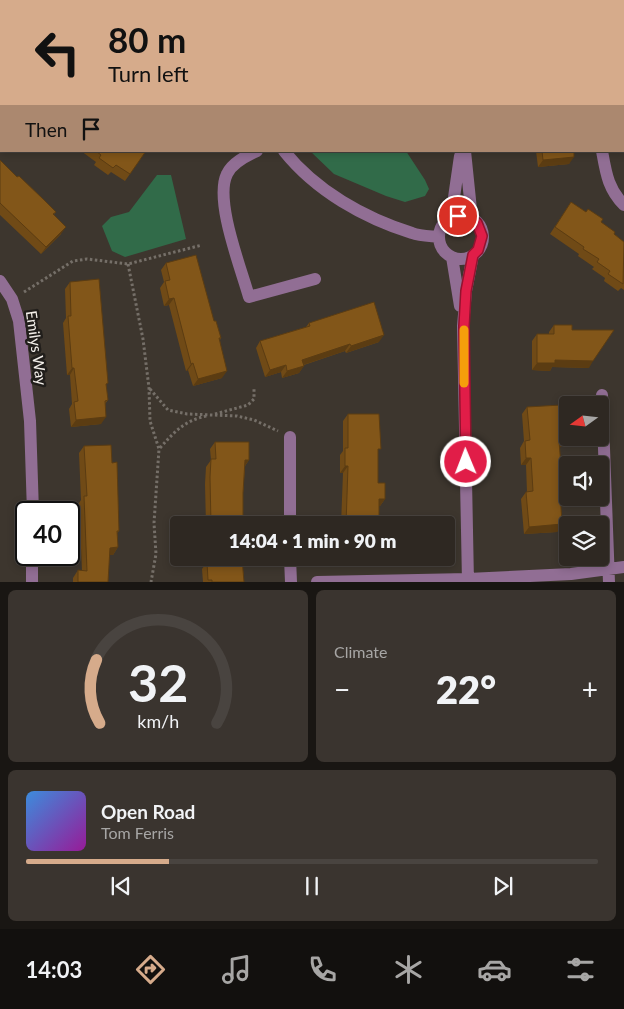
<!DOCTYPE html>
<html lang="en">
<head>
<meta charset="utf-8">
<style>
	:root { --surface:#2e2822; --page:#3a342f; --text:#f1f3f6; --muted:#a7a6a5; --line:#494440; --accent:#d6ab8b }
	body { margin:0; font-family:Lato,sans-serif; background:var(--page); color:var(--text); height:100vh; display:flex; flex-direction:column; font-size:19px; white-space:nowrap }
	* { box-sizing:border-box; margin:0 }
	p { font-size:16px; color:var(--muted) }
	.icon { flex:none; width:28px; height:28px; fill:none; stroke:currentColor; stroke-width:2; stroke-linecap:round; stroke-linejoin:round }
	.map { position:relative; height:582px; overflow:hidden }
	.drawer { display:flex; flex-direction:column; gap:8px; padding:8px; background:#191613; flex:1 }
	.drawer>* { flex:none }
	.banner { position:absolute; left:0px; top:0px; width:625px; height:152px; box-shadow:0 2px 8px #0003,0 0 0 1px var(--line); background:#d6ab8b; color:#111; overflow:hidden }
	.needle { width:32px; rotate:255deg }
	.buttons { position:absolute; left:559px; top:396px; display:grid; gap:10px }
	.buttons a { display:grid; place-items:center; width:50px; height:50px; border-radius:5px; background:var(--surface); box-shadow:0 2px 8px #0003,0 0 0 1px var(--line); font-size:25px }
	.speed { position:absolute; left:15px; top:501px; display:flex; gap:10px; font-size:25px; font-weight:700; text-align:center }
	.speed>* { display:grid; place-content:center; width:65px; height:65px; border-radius:50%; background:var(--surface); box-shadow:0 2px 8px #0003,0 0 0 1px var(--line); line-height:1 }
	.speed .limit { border:2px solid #111; border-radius:8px; background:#fff; color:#111 }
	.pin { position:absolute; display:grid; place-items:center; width:42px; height:42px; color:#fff; margin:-21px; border:2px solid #fff; border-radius:50%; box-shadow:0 1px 5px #0007 }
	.me { position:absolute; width:55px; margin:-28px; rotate:359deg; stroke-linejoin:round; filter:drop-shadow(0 0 4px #0008) }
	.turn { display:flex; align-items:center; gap:18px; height:105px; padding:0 25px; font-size:22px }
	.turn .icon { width:65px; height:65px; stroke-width:2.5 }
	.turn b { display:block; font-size:35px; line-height:42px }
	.then { display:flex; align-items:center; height:48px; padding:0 25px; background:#0003; gap:10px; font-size:19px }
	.big { font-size:38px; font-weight:800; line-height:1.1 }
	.drawer .widget { flex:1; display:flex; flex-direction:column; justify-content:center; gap:8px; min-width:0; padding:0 18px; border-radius:8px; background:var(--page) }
	.drawer .dial { align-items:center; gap:0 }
	.dial svg { height:130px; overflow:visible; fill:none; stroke:var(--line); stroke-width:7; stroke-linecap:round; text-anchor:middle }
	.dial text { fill:var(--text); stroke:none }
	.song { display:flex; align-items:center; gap:15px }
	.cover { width:60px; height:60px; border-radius:8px; background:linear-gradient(135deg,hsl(210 70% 55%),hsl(300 70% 35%)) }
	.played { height:5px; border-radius:2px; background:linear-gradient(90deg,var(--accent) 25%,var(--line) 25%) }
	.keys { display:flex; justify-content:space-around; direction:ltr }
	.heat { display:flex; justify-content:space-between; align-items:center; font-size:28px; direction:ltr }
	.drawer .tiles { flex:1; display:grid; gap:8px; grid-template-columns:1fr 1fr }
	.widget:last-child { grid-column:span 2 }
	.trip { position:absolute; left:170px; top:516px; width:285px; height:50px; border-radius:5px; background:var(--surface); box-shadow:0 2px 8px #0003,0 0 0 1px var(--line); font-weight:800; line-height:50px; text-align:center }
	.tabs { display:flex; height:80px; justify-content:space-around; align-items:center; background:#12100e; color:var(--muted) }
	.tabs .icon { width:35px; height:35px }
	.tabs .active { color:var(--accent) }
	.tabs b { font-size:22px; color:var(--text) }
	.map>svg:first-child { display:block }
	.green { fill:#316b49 }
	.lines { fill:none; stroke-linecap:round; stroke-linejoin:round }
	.path { stroke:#756f68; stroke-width:3; stroke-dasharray:2.5 2.5; stroke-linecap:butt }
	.minor { stroke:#916e94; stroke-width:12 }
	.wall { fill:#704a16 }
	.shaded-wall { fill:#5b3c12 }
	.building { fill:#825619; stroke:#5b3c12 }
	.route-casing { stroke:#92132f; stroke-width:12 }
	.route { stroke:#e11d48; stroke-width:9 }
	.slow { stroke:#f59e0b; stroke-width:9 }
	.labels { text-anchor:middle; stroke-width:5; stroke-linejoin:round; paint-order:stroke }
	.street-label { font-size:15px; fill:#f3efea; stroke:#211e1b }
</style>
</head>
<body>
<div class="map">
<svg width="624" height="582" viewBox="0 0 624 582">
	<rect width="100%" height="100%" fill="#3d362e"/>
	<path class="green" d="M310,151H406L425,180L429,189L425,196L405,202L386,196L334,174Z
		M157,175H171L186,239L125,257L112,251L102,226L111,217L129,212Z"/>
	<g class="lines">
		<path class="path" d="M128,264L143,339L149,388L150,421L159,449L154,523L156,554L151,582
			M24,292L73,261L87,259L128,264L202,245
			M150,389L168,410L187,414L237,416L254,420L278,431
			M215,414L248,405L254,399V387
			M160,448C174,432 185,420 207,416"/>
		<path class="minor" d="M100,0L102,1
			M404,0V1
			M462,0V1
			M591,1L592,0
			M0,10L1,11
			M257,151C246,156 232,163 227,174C214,200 241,268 249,297L315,279
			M284,151C316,191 364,218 412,233C420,236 430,236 439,237
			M465,151L472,219
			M602,151C606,173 608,189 624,205
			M439 237a22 22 0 1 1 44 0a22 22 0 1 1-44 0Z
			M451,218L460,156
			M452,257L460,306
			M0,281L12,299L19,321L30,421L33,512
			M602,395L609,582
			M290,437V525
			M290,558L291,582
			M32,582V555
			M317,582L468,579L571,574L624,567
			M468,582L463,326L466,291L473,255"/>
	</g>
	<path class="wall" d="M1,58V92H0V60Z
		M81,151H146L125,181L111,172L108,175L94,165L96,162Z
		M536,151H574L569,164L538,167Z
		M0,160L17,177L56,212L54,214L61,234L41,254L0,215Z
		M571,202L601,222L614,234L624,242V290L621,288L618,291L604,281L605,278L592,269L594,267L578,256L579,254L550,234Z
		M166,263L214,321L221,338L220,340L222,378L193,386L188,370L186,371L169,305L164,306L160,288L164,282L161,270Z
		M70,282L106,386L108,400L105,404L101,424L71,427L69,409L72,404L70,375H67L63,323L66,318L65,289Z
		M309,323L379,342L346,353L345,351L304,365L299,373L282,378L281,372L265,377L256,348L260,341L306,327Z
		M554,325L572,330L589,368L552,367L550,371L532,370V341L537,334H549V332Z
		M527,407L561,447H559L563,491L560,495L562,524L557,532L524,534L521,499L526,492H527L526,465H521L520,448L524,441L522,414Z
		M348,414L378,454V483L385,499L380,506H379L378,525H341L343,473H340V455L343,451V421Z
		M215,442L249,460L245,466L243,493V525H206L205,484L206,467L211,460L210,449Z
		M84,446L112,463L119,531L117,533L118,547L113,555H109L108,582H73V578L78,570L82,571L79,503L81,500L79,453Z
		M210,558H242L244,582H203L202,569L207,562H210Z"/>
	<path class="shaded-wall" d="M574,157L569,164L538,167L543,160Z
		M66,227L61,234L41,254L46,247Z
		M174,298L169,305L164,306L169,299Z
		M384,335L379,342L346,353L351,346Z
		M350,344L345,351L297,367L302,360Z
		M555,360L593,361L589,368L552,367L550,371L532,370L537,363Z
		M193,363L188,370L186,371L191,364Z
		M286,365L281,372L265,377L270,370Z
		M304,366L299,373L282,378L287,371Z
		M72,368H74L70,375H67Z
		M227,371L222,378L193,386L198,379Z
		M106,417L101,424L71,427L76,420Z
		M566,440L561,447L554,448L559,441Z
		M526,458H531L526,465H521Z
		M245,460H249L244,467Z
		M345,466H348L343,473H340Z
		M379,499H385L380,506H374Z
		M562,524L557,532L524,534L529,527Z
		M118,547L113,555H105L110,548Z"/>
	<path class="building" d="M1,59V82L0,81V61Z
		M96,151H146L130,174L116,165L113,168L99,158L101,155Z
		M542,151H574V157L543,160Z
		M0,160L17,177L19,176L43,199L56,212L53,214L66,227L46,247L0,203Z
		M571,202L586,212L588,209L603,219L601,222L615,232L614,234L624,242L623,284L608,274L610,271L597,262L599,259L583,249L584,247L555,227Z
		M196,255L214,321H216L221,338H219L227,371L198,379L193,363L191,364L174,298L169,299L165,281L170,280L166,263Z
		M99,279L108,383L106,384L108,400L105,401L106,417L76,420L74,402L78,401L74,368H72L68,316H71L70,282Z
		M374,302L384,335L351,346L350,344L302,360L304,366L287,371L286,365L270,370L260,341L310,326L309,323Z
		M554,325H572V330H614L593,361L555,360V363H537V334H554Z
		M561,405L566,440L559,441L563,491H560L562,524L529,527L526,492L533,491L531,458H526L525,441L530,440L527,407Z
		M348,414H379L381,449H378V483H385V499H379V516H377L378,525H346L348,466H345V448H348Z
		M215,442H249V460H245L243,493V525H211L210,477L211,459H216Z
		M111,445L112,463L117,462L119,531H117L118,547L110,548L108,582H78V570L87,571L84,496H87L84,446Z
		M215,558H242L244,582H212V580H208L207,562L215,561Z"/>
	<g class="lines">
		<g class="route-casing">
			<path id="route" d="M458,216L472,219L477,223L482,236L478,250L473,255L466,291L464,326L466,462"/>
		</g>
		<use href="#route" class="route"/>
		<path class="slow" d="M464,330V383"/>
	</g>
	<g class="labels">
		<g class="street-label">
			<text transform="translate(36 348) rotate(82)" y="5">Emilys Way</text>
		</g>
	</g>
</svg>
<div class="buttons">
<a><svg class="needle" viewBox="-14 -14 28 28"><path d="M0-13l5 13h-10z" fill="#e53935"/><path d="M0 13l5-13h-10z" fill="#a7a6a5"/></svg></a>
<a><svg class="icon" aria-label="sound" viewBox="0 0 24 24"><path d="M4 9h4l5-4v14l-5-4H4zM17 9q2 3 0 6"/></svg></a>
<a><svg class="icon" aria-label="layers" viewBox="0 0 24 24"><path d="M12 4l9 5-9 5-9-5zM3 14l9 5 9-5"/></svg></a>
</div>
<div class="speed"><div class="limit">40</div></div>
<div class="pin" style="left:458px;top:216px;background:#d93025"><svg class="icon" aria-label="arrive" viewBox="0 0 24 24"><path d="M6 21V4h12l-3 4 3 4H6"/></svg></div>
<svg class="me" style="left:466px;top:462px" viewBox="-20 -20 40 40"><circle r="17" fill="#e11d48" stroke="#fff" stroke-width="3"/><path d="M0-11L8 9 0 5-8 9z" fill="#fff"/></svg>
<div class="trip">14:04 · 1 min · 90 m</div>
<div class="banner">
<div class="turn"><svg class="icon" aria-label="left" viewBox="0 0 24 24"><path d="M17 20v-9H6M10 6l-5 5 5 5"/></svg><div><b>80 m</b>Turn left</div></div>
<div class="then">Then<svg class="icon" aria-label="arrive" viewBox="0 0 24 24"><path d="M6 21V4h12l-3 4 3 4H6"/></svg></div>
</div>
</div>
<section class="drawer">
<div class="tiles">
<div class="widget dial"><svg viewBox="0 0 100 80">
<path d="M14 69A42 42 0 1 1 86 69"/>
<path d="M14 69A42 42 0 0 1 12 30" stroke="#d6ab8b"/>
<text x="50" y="56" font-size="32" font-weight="700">32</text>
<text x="50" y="72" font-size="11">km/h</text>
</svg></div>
<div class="widget"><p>Climate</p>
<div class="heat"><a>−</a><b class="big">22°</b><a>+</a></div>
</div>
<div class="widget">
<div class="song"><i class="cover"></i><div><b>Open Road</b><p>Tom Ferris</p></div></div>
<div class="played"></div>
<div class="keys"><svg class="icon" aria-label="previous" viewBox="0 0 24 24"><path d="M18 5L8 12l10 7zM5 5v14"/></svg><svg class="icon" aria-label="pause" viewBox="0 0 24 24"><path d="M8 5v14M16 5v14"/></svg><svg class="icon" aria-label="next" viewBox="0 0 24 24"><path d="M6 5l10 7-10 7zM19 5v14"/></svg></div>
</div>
</div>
</section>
<nav class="tabs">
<b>14:03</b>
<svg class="icon active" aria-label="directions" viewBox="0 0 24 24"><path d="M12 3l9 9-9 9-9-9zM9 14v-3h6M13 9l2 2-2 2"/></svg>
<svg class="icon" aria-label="music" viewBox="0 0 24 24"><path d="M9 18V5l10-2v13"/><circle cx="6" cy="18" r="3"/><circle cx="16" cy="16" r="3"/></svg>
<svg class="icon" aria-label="phone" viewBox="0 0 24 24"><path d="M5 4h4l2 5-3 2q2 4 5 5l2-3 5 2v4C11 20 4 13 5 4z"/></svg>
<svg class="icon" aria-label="climate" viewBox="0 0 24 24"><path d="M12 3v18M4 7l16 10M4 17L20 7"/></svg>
<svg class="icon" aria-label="car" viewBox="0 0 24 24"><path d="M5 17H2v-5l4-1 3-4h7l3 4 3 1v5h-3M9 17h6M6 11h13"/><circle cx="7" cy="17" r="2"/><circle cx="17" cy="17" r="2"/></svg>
<svg class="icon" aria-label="filters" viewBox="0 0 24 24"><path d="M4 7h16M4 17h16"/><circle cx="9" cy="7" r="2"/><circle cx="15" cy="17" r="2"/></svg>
</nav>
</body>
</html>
